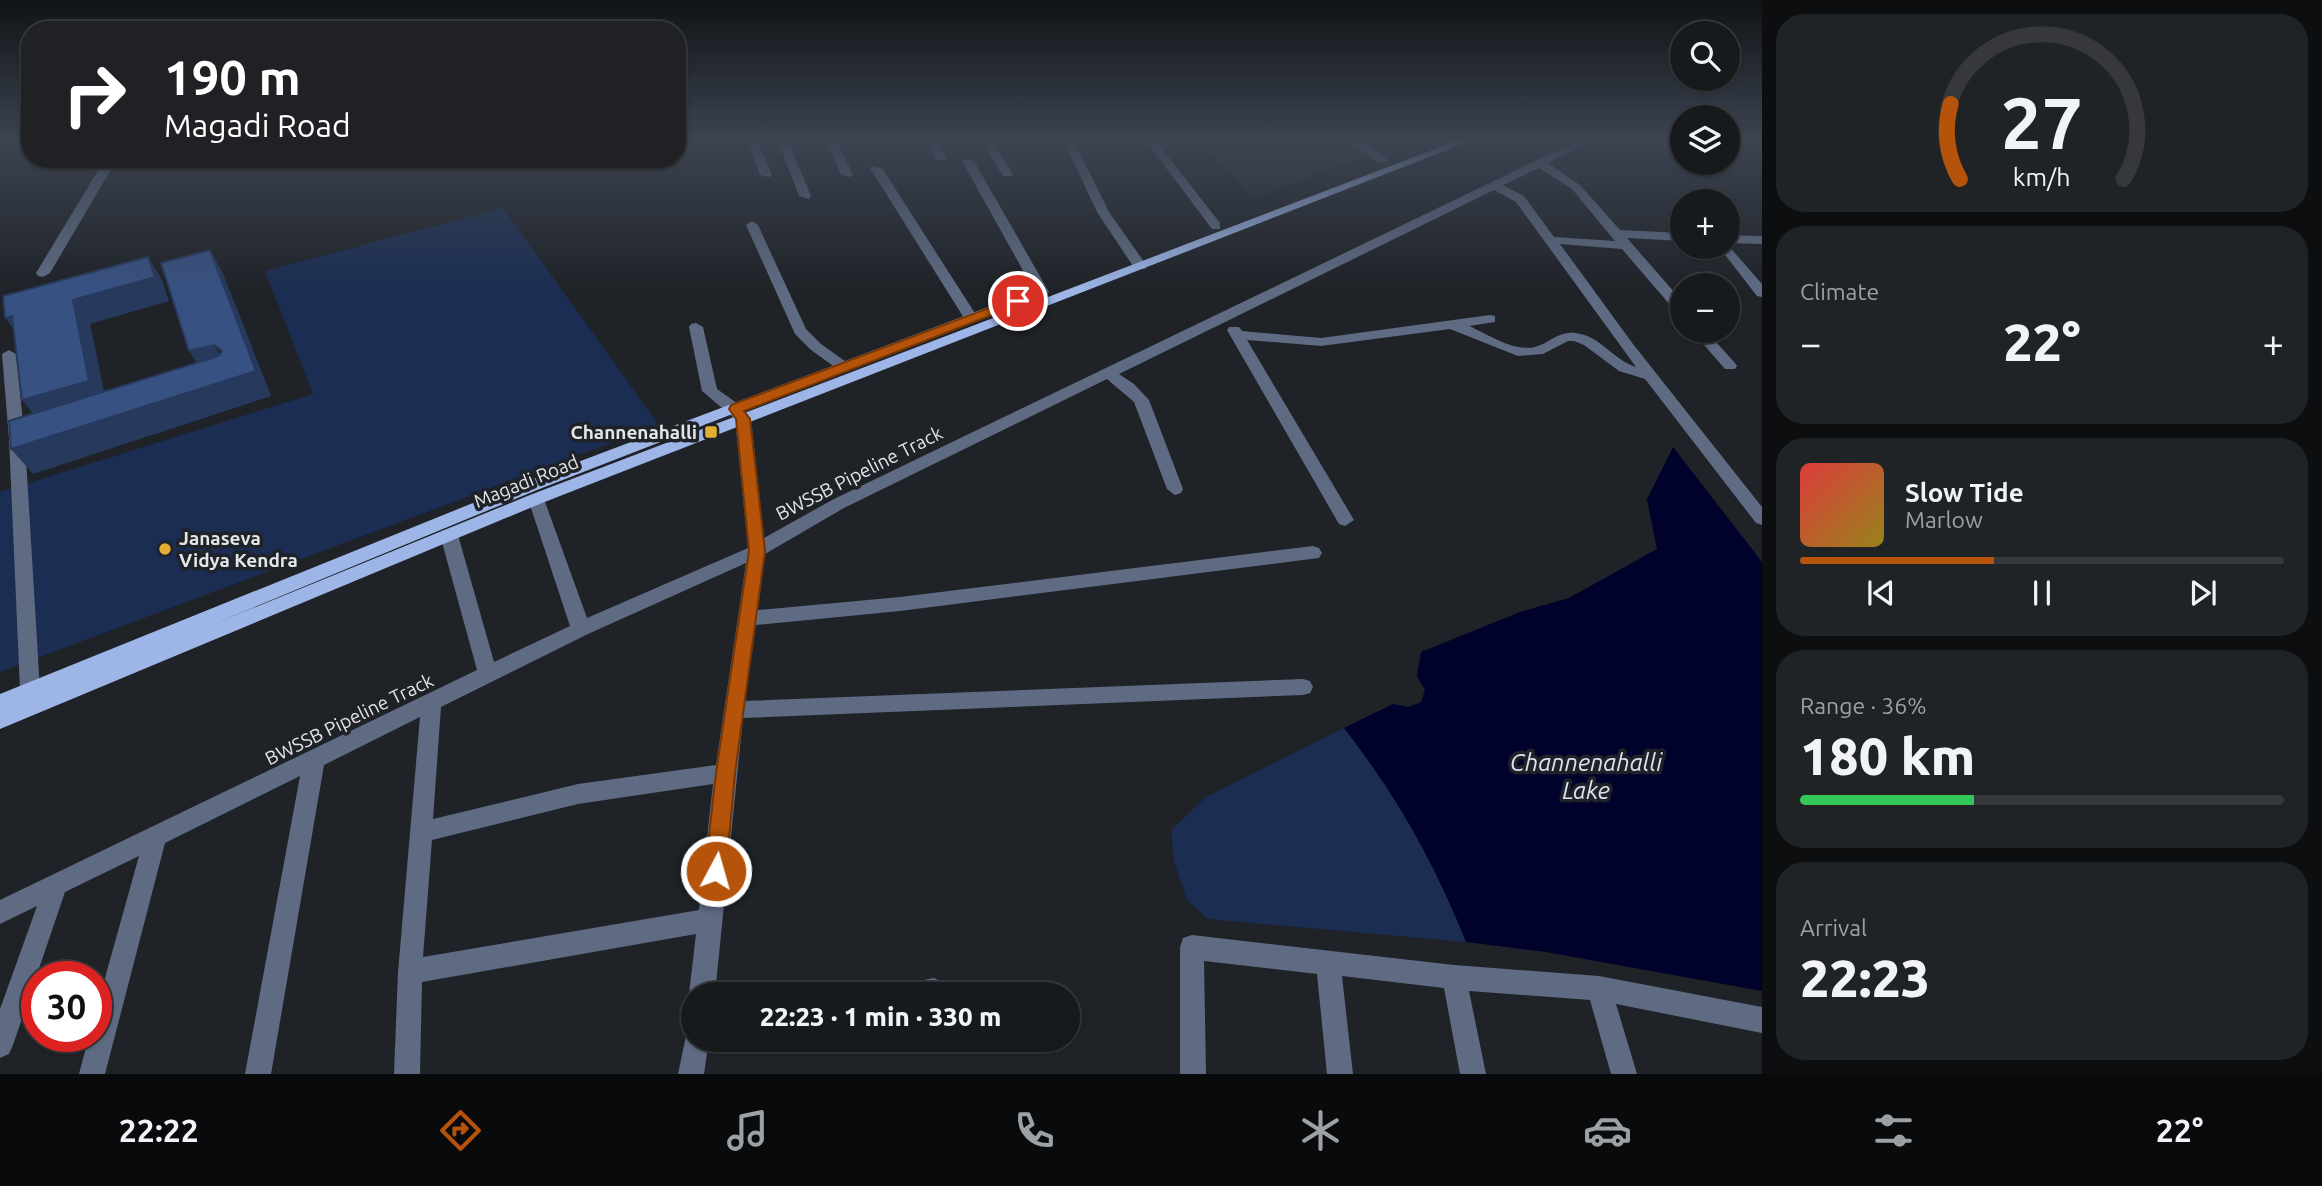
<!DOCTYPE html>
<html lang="en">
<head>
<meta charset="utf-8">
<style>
	:root { --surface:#171a1d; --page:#202326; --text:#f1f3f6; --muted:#9ea1a4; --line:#36383b; --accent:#b45309 }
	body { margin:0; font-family:Ubuntu,sans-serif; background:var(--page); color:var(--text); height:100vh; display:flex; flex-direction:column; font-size:26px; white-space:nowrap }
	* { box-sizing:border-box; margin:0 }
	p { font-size:23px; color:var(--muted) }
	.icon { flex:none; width:38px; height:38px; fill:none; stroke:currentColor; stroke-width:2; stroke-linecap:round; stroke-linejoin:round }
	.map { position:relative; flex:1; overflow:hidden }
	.drawer { display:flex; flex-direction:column; gap:14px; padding:14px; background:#0d0e10; width:560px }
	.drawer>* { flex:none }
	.guide { position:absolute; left:21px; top:21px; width:665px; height:147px; border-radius:28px; box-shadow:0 2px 5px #0004,0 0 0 2px var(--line); background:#202124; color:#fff; overflow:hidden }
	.fabs { position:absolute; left:1670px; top:21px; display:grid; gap:14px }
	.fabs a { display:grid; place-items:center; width:70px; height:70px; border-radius:50%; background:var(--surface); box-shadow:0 2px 5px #0004,0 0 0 2px var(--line); font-size:35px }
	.speed { position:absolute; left:21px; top:961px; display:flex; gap:14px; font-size:35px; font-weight:700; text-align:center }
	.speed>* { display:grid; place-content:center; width:91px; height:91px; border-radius:50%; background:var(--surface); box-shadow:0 2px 5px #0004,0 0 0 2px var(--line); line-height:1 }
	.speed .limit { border:10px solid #d22; background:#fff; color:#111 }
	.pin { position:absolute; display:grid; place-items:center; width:60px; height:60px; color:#fff; margin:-30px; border:4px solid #fff; border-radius:50%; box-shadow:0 2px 7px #0007 }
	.me { position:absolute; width:77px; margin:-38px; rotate:6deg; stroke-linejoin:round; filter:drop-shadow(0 0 5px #0008) }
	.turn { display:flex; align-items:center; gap:24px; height:147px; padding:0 28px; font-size:32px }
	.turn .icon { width:91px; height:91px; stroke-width:2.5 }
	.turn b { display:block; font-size:49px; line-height:60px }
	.big { font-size:52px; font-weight:800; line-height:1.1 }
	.drawer .card { flex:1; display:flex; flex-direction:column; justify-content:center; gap:10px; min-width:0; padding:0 24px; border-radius:28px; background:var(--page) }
	.drawer .dial { align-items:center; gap:0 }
	.dial svg { height:182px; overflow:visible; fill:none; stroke:var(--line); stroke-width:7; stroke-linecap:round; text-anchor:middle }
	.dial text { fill:var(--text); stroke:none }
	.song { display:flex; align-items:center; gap:21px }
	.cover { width:84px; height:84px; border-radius:10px; background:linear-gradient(135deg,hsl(0 70% 55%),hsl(50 70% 35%)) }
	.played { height:7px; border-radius:4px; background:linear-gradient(90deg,var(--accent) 40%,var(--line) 40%) }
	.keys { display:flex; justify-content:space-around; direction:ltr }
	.heat { display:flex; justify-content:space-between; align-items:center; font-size:38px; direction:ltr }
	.charge { height:10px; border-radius:5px; background:linear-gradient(90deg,#34c759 36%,var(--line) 0) }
	.trip { position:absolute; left:681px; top:982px; width:399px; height:70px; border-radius:35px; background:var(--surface); box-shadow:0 2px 5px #0004,0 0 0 2px var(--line); font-weight:800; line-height:70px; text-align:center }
	.tabs { display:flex; height:112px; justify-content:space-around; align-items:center; background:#090a0c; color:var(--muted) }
	.tabs .icon { width:49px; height:49px }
	.tabs .on { color:var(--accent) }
	.tabs b { font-size:32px; color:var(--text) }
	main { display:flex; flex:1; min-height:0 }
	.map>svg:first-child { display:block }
	.built { fill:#272c36 }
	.green { fill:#1b2d52 }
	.water { fill:#00022c }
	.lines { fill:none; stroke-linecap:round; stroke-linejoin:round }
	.minor { fill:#5f6b83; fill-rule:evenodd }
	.major { fill:#9db6e7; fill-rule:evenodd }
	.shaded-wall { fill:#27395c }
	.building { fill:#385183; stroke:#27395c; stroke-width:2 }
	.route { fill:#b45309; stroke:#753606; stroke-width:2 }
	.poi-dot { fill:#e4ae35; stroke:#1f2227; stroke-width:2.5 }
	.labels { text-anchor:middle; stroke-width:7; stroke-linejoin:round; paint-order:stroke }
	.poi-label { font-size:19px; font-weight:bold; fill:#e3e5e9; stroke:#1f2227; text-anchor:end }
	.street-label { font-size:19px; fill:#e3e5e9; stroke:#1f2227 }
	.near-water-label { font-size:24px; font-style:italic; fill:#dae3f3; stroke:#1f2227 }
</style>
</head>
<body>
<main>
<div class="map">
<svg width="1762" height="1074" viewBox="0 0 1762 1074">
	<rect width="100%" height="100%" fill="#1f2227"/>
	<path class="built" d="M1202,141H1404L1252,199Z"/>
	<path class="green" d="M503,208L659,425L0,672V492L313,394L265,271Z
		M1344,728C1396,794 1435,864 1466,942L1208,919L1187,900L1174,861L1171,830L1206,797Z"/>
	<path class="water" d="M1673,447L1762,562V991L1546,952L1466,942C1435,864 1396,794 1344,728L1393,704L1409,707L1421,702L1425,690L1417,676L1421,652L1520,612L1569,598L1657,549L1647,499Z"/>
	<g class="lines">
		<path class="minor" d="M748,141H758L772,175L770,177L760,175Z
			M778,141H788L811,196L809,199L799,196Z
			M827,141H837L853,175L851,177L841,175Z
			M929,141H939L947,158L945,160H937Z
			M982,141H992L1013,174L1011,176H1003Z
			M1064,141H1074L1109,212L1147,266L1145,269H1135L1097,212Z
			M1146,141H1156L1220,223V229H1212Z
			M1350,141H1362L1389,161L1379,163Z
			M1577,141H1590L1548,163L1580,185L1620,230L1682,233V241L1627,238L1682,301V314L1677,313L1622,249L1560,244L1633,344L1762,507V525L1756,523L1645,379L1619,371L1584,345L1574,341H1568L1543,354L1518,356L1450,329L1321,346L1247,340L1354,520L1345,526L1339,524L1227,330L1229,327H1239L1242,331L1321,338L1490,315L1495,316V322L1469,326C1487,334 1514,352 1535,347C1550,343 1558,331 1575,333C1600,335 1613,360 1636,367L1516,202L1494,190L1119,374L1134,384L1149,400L1183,489L1181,493L1175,495L1167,489L1134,402L1107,379L844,508L765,554L758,610L900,597L1313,546L1319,548L1322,553L1319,558L900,611L756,625L745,701L1303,679L1310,681L1313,687L1310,693L1303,695L743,718L715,994H693V1003L689,994L696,934L422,982L420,1074H394L398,972L420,717L324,765L271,1074H245L300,776L165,843L105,1074H79L89,1036H96V1010L139,856L65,892L13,1045L9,1054L0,1058V1009L37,906L0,924V900L477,670L440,535L443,530H455L458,535L494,662L570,626L528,499L530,495H542L544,499L587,618L748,548L735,419L702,391L689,327L691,324L696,323L703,327L717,389L741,406L751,419L764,538L832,500ZM1539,168L1572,189L1615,241L1554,237L1524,196L1503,185ZM746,563L716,765L578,784L433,819L441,707L588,634ZM713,784L699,910L423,957L432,840L578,804Z
			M105,159H145L113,166L50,273L43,277L38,276L36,273Z
			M964,159L974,161L1049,292L1047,295L1042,296L1035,292L962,161Z
			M872,166L882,168L978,318L976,321L971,322L964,318L870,168Z
			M752,221L758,225L806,329L821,344L849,364L851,367L849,370H839L811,350L795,334L746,225Z
			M1727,235L1762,236V244L1727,243Z
			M1727,244L1762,284V297L1757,296L1719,247H1727Z
			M1692,331H1706L1735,363L1737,366L1735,369H1725Z
			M9,350L16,354L25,442L40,690L37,696L30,698L23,696L20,690L9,439L2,354Z
			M1192,935L1454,965L1599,976L1762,1007V1033L1616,1004L1637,1074H1611L1590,1000L1469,991L1486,1074H1460L1444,988L1342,976L1353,1074H1327L1317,974L1204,961L1206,1074H1180V947L1183,938Z
			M934,978L943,982L945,994H894L898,985Z
			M693,1028V1040H709L704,1074H678L687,1031Z"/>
		<path class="major" d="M1456,141H1470L542,503L0,729V694L525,482L991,306H1001L1003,309L537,490L209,626L530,495Z"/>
	</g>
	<path class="shaded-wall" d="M210,250L223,273L271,396L33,474L11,449L256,371Z
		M148,257L162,280L169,301L90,324L107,405L42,425L22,400L73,300Z
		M12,316L24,342L5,318Z
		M214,345L229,369L205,376L189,351Z"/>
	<path class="building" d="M210,250L256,371L11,449L9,421L219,356L222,351L214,345L189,351L161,263Z
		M148,257L155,277L73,300L89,381L22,400L12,316L5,318L3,296Z"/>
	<linearGradient id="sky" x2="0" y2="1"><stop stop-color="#111315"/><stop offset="0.48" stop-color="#3c4452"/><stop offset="1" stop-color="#3c4452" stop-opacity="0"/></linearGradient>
	<rect width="1762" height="291" fill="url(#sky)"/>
	<path class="route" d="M1018,297L1023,298V303L744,411L750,419L765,551L735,773L726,871L723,878L716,881L708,878L705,871L716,773L749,551L736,419L729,409L731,405Z"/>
	<g class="poi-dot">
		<rect x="704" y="425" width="14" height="14" rx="3.5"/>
		<circle cx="165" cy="549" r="7"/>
	</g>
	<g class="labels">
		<g class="poi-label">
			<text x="697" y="439">Channenahalli</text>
			<text x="179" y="545" text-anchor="start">Janaseva<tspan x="179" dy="22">Vidya Kendra</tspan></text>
		</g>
		<g class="street-label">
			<text transform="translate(859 473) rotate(-27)" y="7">BWSSB Pipeline Track</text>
			<text transform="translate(526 481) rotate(-22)" y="7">Magadi Road</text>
			<text transform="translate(349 719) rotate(-26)" y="7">BWSSB Pipeline Track</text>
		</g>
		<g class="near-water-label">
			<text x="1586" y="771">Channenahalli<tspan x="1586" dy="28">Lake</tspan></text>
		</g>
	</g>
</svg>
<div class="fabs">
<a><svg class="icon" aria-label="search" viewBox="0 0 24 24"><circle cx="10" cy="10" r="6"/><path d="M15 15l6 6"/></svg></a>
<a><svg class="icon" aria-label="layers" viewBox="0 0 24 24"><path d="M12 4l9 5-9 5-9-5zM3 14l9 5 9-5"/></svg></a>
<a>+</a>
<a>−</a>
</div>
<div class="speed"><div class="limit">30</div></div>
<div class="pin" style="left:1018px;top:301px;background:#d93025"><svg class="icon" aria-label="arrive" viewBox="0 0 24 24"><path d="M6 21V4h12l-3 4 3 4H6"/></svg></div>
<svg class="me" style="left:716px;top:871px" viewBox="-20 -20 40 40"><circle r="17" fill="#b45309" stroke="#fff" stroke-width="3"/><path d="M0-11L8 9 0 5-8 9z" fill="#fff"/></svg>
<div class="trip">22:23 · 1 min · 330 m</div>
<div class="guide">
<div class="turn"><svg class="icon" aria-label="right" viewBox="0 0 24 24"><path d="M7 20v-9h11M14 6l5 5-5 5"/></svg><div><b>190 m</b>Magadi Road</div></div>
</div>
</div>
<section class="drawer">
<div class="card dial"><svg viewBox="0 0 100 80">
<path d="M14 69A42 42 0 1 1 86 69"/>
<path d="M14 69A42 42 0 0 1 10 36" stroke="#b45309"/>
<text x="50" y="56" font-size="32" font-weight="700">27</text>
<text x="50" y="72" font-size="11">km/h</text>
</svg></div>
<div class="card"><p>Climate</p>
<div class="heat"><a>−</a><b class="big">22°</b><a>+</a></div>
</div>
<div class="card">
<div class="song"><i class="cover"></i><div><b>Slow Tide</b><p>Marlow</p></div></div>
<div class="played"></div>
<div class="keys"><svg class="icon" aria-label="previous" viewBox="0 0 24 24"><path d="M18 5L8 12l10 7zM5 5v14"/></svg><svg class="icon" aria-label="pause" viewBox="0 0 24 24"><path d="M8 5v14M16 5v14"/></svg><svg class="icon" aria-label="next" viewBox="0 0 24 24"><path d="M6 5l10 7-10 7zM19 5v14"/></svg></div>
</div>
<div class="card"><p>Range · 36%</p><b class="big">180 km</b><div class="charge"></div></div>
<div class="card"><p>Arrival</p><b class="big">22:23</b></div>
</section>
</main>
<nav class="tabs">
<b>22:22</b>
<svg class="icon on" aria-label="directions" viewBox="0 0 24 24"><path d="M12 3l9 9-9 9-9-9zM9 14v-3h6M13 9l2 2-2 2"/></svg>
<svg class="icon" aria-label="music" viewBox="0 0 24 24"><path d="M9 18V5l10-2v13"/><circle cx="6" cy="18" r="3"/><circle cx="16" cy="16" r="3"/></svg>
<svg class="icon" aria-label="phone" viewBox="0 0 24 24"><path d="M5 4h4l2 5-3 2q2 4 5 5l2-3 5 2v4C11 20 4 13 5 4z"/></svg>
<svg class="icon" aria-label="climate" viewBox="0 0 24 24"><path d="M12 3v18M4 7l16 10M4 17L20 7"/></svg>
<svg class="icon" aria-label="car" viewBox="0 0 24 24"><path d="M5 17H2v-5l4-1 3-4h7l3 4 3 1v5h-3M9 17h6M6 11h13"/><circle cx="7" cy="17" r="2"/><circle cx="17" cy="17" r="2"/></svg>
<svg class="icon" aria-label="filters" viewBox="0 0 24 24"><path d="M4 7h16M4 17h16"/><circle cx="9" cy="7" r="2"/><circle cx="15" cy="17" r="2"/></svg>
<b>22°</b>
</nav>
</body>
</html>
